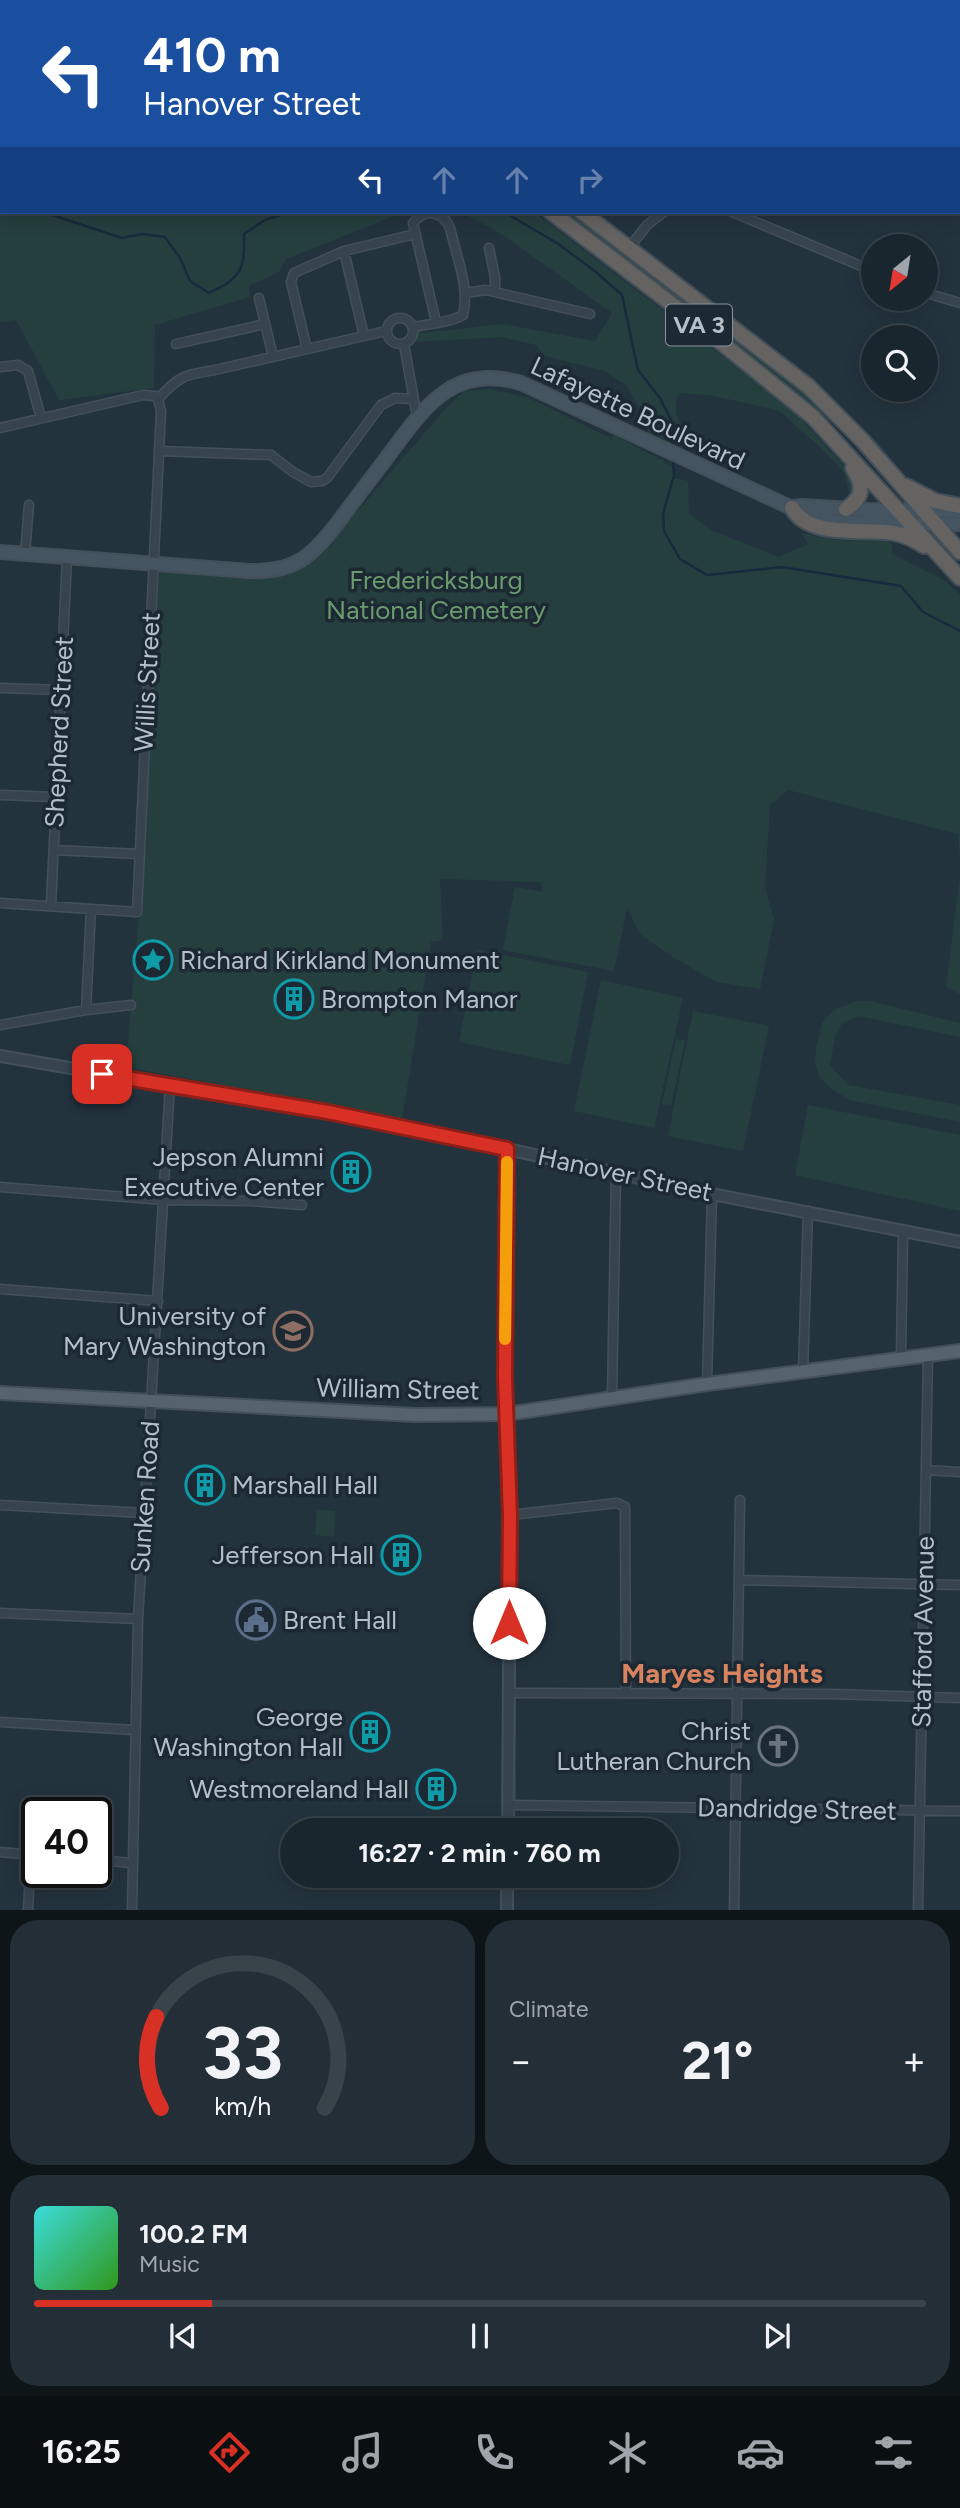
<!DOCTYPE html>
<html lang="en">
<head>
<meta charset="utf-8">
<style>
	:root { --surface:#1a262e; --page:#232e36; --text:#f1f3f6; --muted:#9fa5aa; --line:#38434a; --accent:#d93025 }
	body { margin:0; font-family:Figtree,sans-serif; background:var(--page); color:var(--text); height:100vh; display:flex; flex-direction:column; font-size:26px; white-space:nowrap }
	* { box-sizing:border-box; margin:0 }
	p { font-size:23px; color:var(--muted) }
	.icon { flex:none; width:38px; height:38px; fill:none; stroke:currentColor; stroke-width:2; stroke-linecap:round; stroke-linejoin:round }
	.map { position:relative; height:1910px; overflow:hidden }
	.details { display:flex; flex-direction:column; gap:10px; padding:10px; background:#0e1519; flex:1 }
	.details>* { flex:none }
	.banner { position:absolute; left:0px; top:0px; width:961px; height:214px; box-shadow:0 4px 18px #0003,0 0 0 2px var(--line); background:#1a4fa0; color:#fff; overflow:hidden }
	.needle { width:46px; rotate:210deg }
	.controls { position:absolute; left:861px; top:234px; display:grid; gap:14px }
	.controls a { display:grid; place-items:center; width:77px; height:77px; border-radius:50%; background:var(--surface); box-shadow:0 4px 18px #0003,0 0 0 2px var(--line); font-size:35px }
	.speed { position:absolute; left:21px; top:1797px; display:flex; gap:14px; font-size:35px; font-weight:700; text-align:center }
	.speed>* { display:grid; place-content:center; width:91px; height:91px; border-radius:50%; background:var(--surface); box-shadow:0 4px 18px #0003,0 0 0 2px var(--line); line-height:1 }
	.speed .limit { border:4px solid #111; border-radius:10px; background:#fff; color:#111 }
	.pin { position:absolute; display:grid; place-items:center; width:60px; height:60px; color:#fff; margin:-30px; border-radius:14px; box-shadow:0 4px 10px #0006 }
	.me { position:absolute; width:77px; margin:-38px; rotate:0deg; stroke-linejoin:round; filter:drop-shadow(0 0 5px #0008) }
	.turn { display:flex; align-items:center; gap:24px; height:147px; padding:0 28px; font-size:32px }
	.turn .icon { width:91px; height:91px; stroke-width:2.5 }
	.turn b { display:block; font-size:49px; line-height:60px }
	.lanes { display:flex; align-items:center; height:66px; padding:0 28px; background:#0003; justify-content:center; gap:35px; direction:ltr }
	.lanes .off { opacity:.35 }
	.big { font-size:52px; font-weight:700; line-height:1.1 }
	.details .widget { flex:1; display:flex; flex-direction:column; justify-content:center; gap:10px; min-width:0; padding:0 24px; border-radius:28px; background:var(--page) }
	.details .dial { align-items:center; gap:0 }
	.dial svg { height:182px; overflow:visible; fill:none; stroke:var(--line); stroke-width:7; stroke-linecap:round; text-anchor:middle }
	.dial text { fill:var(--text); stroke:none }
	.song { display:flex; align-items:center; gap:21px }
	.cover { width:84px; height:84px; border-radius:10px; background:linear-gradient(135deg,hsl(180 70% 55%),hsl(110 70% 35%)) }
	.played { height:7px; border-radius:4px; background:linear-gradient(90deg,var(--accent) 20%,var(--line) 20%) }
	.keys { display:flex; justify-content:space-around; direction:ltr }
	.heat { display:flex; justify-content:space-between; align-items:center; font-size:38px; direction:ltr }
	.details .tiles { flex:1; display:grid; gap:10px; grid-template-columns:1fr 1fr }
	.widget:last-child { grid-column:span 2 }
	.trip { position:absolute; left:280px; top:1818px; width:399px; height:70px; border-radius:35px; background:var(--surface); box-shadow:0 4px 18px #0003,0 0 0 2px var(--line); font-weight:700; line-height:70px; text-align:center }
	.tab-bar { display:flex; height:112px; justify-content:space-around; align-items:center; background:#0a0f12; color:var(--muted) }
	.tab-bar .icon { width:49px; height:49px }
	.tab-bar .selected { color:var(--accent) }
	.tab-bar b { font-size:32px; color:var(--text) }
	.map>svg:first-child { display:block }
	.green { fill:#253f3e }
	.lines { fill:none; stroke-linecap:round; stroke-linejoin:round }
	.stream { stroke:#162b3c; stroke-width:2.5 }
	.minor-casing { stroke:#43505a; stroke-width:11 }
	.tertiary-casing { stroke:#43505a; stroke-width:14 }
	.secondary-casing { stroke:#43505a; stroke-width:16 }
	.primary-casing { stroke:#43505a; stroke-width:16 }
	.trunk-casing { stroke:#424f59; stroke-width:18 }
	.minor { stroke:#37444e; stroke-width:8 }
	.tertiary { stroke:#37444e; stroke-width:10 }
	.secondary { stroke:#455461; stroke-width:12 }
	.primary { stroke:#55636e; stroke-width:12 }
	.trunk { stroke:#646361; stroke-width:14 }
	.route-casing { stroke:#8d1f18; stroke-width:18 }
	.route { stroke:#d93025; stroke-width:12 }
	.slow { stroke:#f59e0b; stroke-width:12 }
	.labels { text-anchor:middle; stroke-width:7; stroke-linejoin:round; paint-order:stroke }
	.shield { fill:#1c2933; stroke:#86929c; stroke-width:2 }
	.shield-label { font-size:24px; font-weight:bold; fill:#b3bfc9 }
	.street-label { font-size:26px; fill:#b3bfc9; stroke:#1c2933 }
	.park-label { font-size:26px; fill:#6a9b6e; stroke:#1c2933 }
	.poi-label { font-size:26px; fill:#b3bfc9; stroke:#1c2933; text-anchor:end }
	.neighbourhood-label { font-size:28px; font-weight:bold; fill:#d78360; stroke:#1c2933 }
</style>
</head>
<body>
<div class="map">
<svg width="960" height="1910" viewBox="0 0 960 1910">
	<rect width="100%" height="100%" fill="#23333e"/>
	<path class="green" d="M0,75L2,212H404L286,259L279,272L249,286L250,297L155,325L154,388L59,400L16,320L0,322Z
		M461,212H534L792,409L856,479L857,494L849,493L845,474L820,447L778,410L709,395L679,393C674,402 676,420 683,427L682,449L648,433L647,420L626,385L605,371L545,356L536,345L501,337L411,342L418,331L422,333L503,324L595,341L612,313L500,233Z
		M557,212H574L796,382L837,423L819,416Z
		M489,389L529,398L612,439L613,435L664,461V463L674,468V478L688,481L689,514L713,531L779,557L808,544L801,533L835,540L886,541L892,544V554L944,580L960,594V858L958,834L788,790L770,805L765,888L774,919L760,989L716,982L673,957L641,935L627,909L614,971L503,950L515,887L543,892L541,882L440,879L443,940L431,942L402,1119L126,1067L143,868L158,571C195,573 251,584 285,574C302,570 314,559 326,547L448,406L463,392Z
		M960,876V994L946,987Z
		M477,950L588,972L570,1065L459,1042Z
		M601,980L683,998L654,1128L574,1111Z
		M857,1001H870L960,1023V1037L859,1016L842,1023L835,1037L830,1065L848,1085L960,1105V1122L849,1100L830,1088L818,1075L815,1062L816,1048L822,1023L834,1010Z
		M693,1011L769,1026L743,1151L668,1136Z
		M676,1039L685,1041L671,1106L662,1104Z
		M808,1105L960,1135V1211L795,1175Z
		M317,1510L335,1511L334,1537L315,1535Z"/>
	<g class="lines">
		<path class="stream" d="M0,197L2,198
			M43,212L122,238L142,234L165,237L180,258L190,281L209,293C241,278 245,270 244,234L265,220L289,212
			M504,212L557,243L596,272L622,295L638,370L660,398L671,420L673,450
			M673,460L674,476L663,513L664,531L680,559L707,575L782,567L901,586L923,612L960,631"/>
		<g class="minor-casing">
			<path id="minor" d="M318,2L319,0
				M732,212L873,271
				M489,248L495,277V292
				M629,248L647,225L664,212
				M344,251L364,336
				M465,293L486,290L590,314
				M926,293L960,303
				M259,298L273,357
				M387 331a13 13 0 1 1 26 0a13 13 0 1 1-26 0Z
				M413,327C428,324 449,323 463,315C470,288 456,255 450,228C443,211 425,208 413,223L436,322
				M176,344L265,324
				M404,344L417,417
				M307,349L291,282L294,273L344,251L415,234
				M0,367L18,365L28,371L41,418
				M158,399C180,375 184,375 215,370L386,331
				M0,428L143,395L155,396L158,399
				M159,451L271,455L293,472L311,482L322,481L327,478L381,405L395,398L412,399
				M25,554L29,505
				M0,688L62,690
				M0,795L56,797
				M54,850L139,854
				M0,903L137,912L161,411L158,399
				M51,906L67,557
				M86,1010L91,909
				M0,1025L86,1010L131,1005
				M0,1187L164,1200L251,1201L302,1205
				M0,1289L158,1301
				M901,1359L903,1231
				M803,1372L808,1211
				M707,1384L712,1194
				M612,1398L616,1172
				M926,1470L960,1472
				M0,1505L144,1513
				M510,1515L617,1503L625,1507L626,1692
				M740,1580L960,1585
				M0,1613L138,1619
				M508,1693L832,1694L960,1698
				M0,1722L134,1730
				M509,1805L960,1811
				M0,1852L34,1855
				M96,1860L132,1863
				M28,1910L31,1855
				M132,1910L138,1619L170,1085
				M734,1910L740,1500
				M918,1910L928,1355"/>
		</g>
		<g class="tertiary-casing">
			<path id="tertiary" d="M0,1056L384,1122L712,1194L960,1242
				M507,1149L505,1377L510,1515L508,1830
				M507,1910V1876"/>
		</g>
		<g class="secondary-casing">
			<path id="secondary" d="M796,507L802,506L868,510L960,511
				M0,552L249,571C268,571 284,570 301,560C317,550 331,532 342,517C359,494 377,471 394,448C428,402 457,364 521,383L792,508L834,522L960,524"/>
		</g>
		<g class="primary-casing">
			<path id="primary" d="M0,1393L415,1415L507,1414L707,1384L960,1351"/>
		</g>
		<g class="trunk-casing">
			<path id="trunk" d="M270,0L272,2
				M301,0L304,2
				M551,212L707,331L813,417L960,578
				M582,212L808,386L863,441L960,552
				M906,486L935,501L960,506
				M792,508C809,539 865,528 894,533C905,535 915,540 924,546
				M846,509C864,497 864,486 853,468"/>
		</g>
		<use href="#minor" class="minor"/>
		<use href="#tertiary" class="tertiary"/>
		<use href="#secondary" class="secondary"/>
		<use href="#primary" class="primary"/>
		<use href="#trunk" class="trunk"/>
	</g>
	<g class="lines">
		<g class="route-casing">
			<path id="route" d="M102,1074L328,1112L507,1149L505,1377L510,1515L509,1623"/>
		</g>
		<use href="#route" class="route"/>
		<path class="slow" d="M505,1339L507,1162"/>
	</g>
	<defs>
		<g id="sight-ring" transform="scale(2.0125)"><circle r="9.5" fill="#1c2933" stroke="#0f9aa8" stroke-width="1.5"/><path d="M0-6L1.8-2.2L6-1.7L2.9 1.2L3.7 5.4L0 3.3L-3.7 5.4L-2.9 1.2L-6-1.7L-1.8-2.2Z" fill="#0f9aa8"/></g>
		<g id="building-ring" transform="scale(2.0125)"><circle r="9.5" fill="#1c2933" stroke="#0f9aa8" stroke-width="1.5"/><path d="M-4-6H4V6H1V3H-1V6H-4ZM-2.5-4.3h1.7v1.8h-1.7ZM.8-4.3h1.7v1.8H.8ZM-2.5-1h1.7V.8h-1.7ZM.8-1h1.7V.8H.8Z" fill="#0f9aa8"/></g>
		<g id="university-ring" transform="scale(2.0125)"><circle r="9.5" fill="#1c2933" stroke="#8d6e63" stroke-width="1.5"/><path d="M0-5L7-2L0 1L-7-2ZM-4 1L0 2.5L4 1V4Q0 6-4 4Z" fill="#8d6e63"/></g>
		<g id="civic-ring" transform="scale(2.0125)"><circle r="9.5" fill="#1c2933" stroke="#5c6f8a" stroke-width="1.5"/><path d="M-.6-6.5H3V-4.5H.6V-3L4-1V1h2V6H-6V1h2V-1L-.6-3ZM-1.2 2.5V6h2.4V2.5Z" fill="#5c6f8a"/></g>
		<g id="church-ring" transform="scale(2.0125)"><circle r="9.5" fill="#1c2933" stroke="#6b7280" stroke-width="1.5"/><path d="M-1.2-6h2.4v3.5h3.3v2.4h-3.3V6h-2.4V-.1h-3.3v-2.4h3.3Z" fill="#6b7280"/></g>
	</defs>
	<g fill-rule="evenodd">
		<use href="#sight-ring" x="153" y="960"/>
		<use href="#building-ring" x="294" y="999"/>
		<use href="#building-ring" x="351" y="1172"/>
		<use href="#university-ring" x="293" y="1331"/>
		<use href="#building-ring" x="205" y="1485"/>
		<use href="#building-ring" x="401" y="1555"/>
		<use href="#civic-ring" x="256" y="1620"/>
		<use href="#building-ring" x="370" y="1732"/>
		<use href="#church-ring" x="778" y="1746"/>
		<use href="#building-ring" x="436" y="1789"/>
	</g>
	<g class="labels">
		<rect class="shield" x="666" y="304.5" width="66" height="41" rx="5"/>
		<g class="shield-label">
			<text x="699" y="333">VA 3</text>
		</g>
		<g class="street-label">
			<text transform="translate(638 413) rotate(25)" y="9">Lafayette Boulevard</text>
			<text transform="translate(147 682) rotate(-87)" y="9">Willis Street</text>
			<text transform="translate(59 732) rotate(-87)" y="9">Shepherd Street</text>
			<text transform="translate(625 1174) rotate(12)" y="9">Hanover Street</text>
			<text transform="translate(398 1389) rotate(1)" y="9">William Street</text>
			<text transform="translate(145 1497) rotate(-86)" y="9">Sunken Road</text>
			<text transform="translate(923 1632) rotate(-89)" y="9">Stafford Avenue</text>
			<text transform="translate(797 1809) rotate(1)" y="9">Dandridge Street</text>
		</g>
		<g class="park-label">
			<text x="436" y="589">Fredericksburg<tspan x="436" dy="30">National Cemetery</tspan></text>
		</g>
		<g class="poi-label">
			<text x="180" y="969" text-anchor="start">Richard Kirkland Monument</text>
			<text x="321" y="1008" text-anchor="start">Brompton Manor</text>
			<text x="324" y="1166">Jepson Alumni<tspan x="324" dy="30">Executive Center</tspan></text>
			<text x="266" y="1325">University of<tspan x="266" dy="30">Mary Washington</tspan></text>
			<text x="232" y="1494" text-anchor="start">Marshall Hall</text>
			<text x="374" y="1564">Jefferson Hall</text>
			<text x="283" y="1629" text-anchor="start">Brent Hall</text>
			<text x="343" y="1726">George<tspan x="343" dy="30">Washington Hall</tspan></text>
			<text x="751" y="1740">Christ<tspan x="751" dy="30">Lutheran Church</tspan></text>
			<text x="409" y="1798">Westmoreland Hall</text>
		</g>
		<g class="neighbourhood-label">
			<text x="722" y="1683">Maryes Heights</text>
		</g>
	</g>
</svg>
<div class="controls">
<a><svg class="needle" viewBox="-14 -14 28 28"><path d="M0-13l5 13h-10z" fill="#e53935"/><path d="M0 13l5-13h-10z" fill="#9fa5aa"/></svg></a>
<a><svg class="icon" aria-label="search" viewBox="0 0 24 24"><circle cx="10" cy="10" r="6"/><path d="M15 15l6 6"/></svg></a>
</div>
<div class="speed"><div class="limit">40</div></div>
<div class="pin" style="left:102px;top:1074px;background:#d93025"><svg class="icon" aria-label="arrive" viewBox="0 0 24 24"><path d="M6 21V4h12l-3 4 3 4H6"/></svg></div>
<svg class="me" style="left:509px;top:1623px" viewBox="-20 -20 40 40"><circle r="19" fill="#fff"/><path d="M0-13L10 11 0 6-10 11z" fill="#d93025"/></svg>
<div class="trip">16:27 · 2 min · 760 m</div>
<div class="banner">
<div class="turn"><svg class="icon" aria-label="left" viewBox="0 0 24 24"><path d="M17 20v-9H6M10 6l-5 5 5 5"/></svg><div><b>410 m</b>Hanover Street</div></div>
<div class="lanes"><svg class="icon" aria-label="left" viewBox="0 0 24 24"><path d="M17 20v-9H6M10 6l-5 5 5 5"/></svg><svg class="icon off" aria-label="ahead" viewBox="0 0 24 24"><path d="M12 20V5M6 11l6-6 6 6"/></svg><svg class="icon off" aria-label="ahead" viewBox="0 0 24 24"><path d="M12 20V5M6 11l6-6 6 6"/></svg><svg class="icon off" aria-label="right" viewBox="0 0 24 24"><path d="M7 20v-9h11M14 6l5 5-5 5"/></svg></div>
</div>
</div>
<section class="details">
<div class="tiles">
<div class="widget dial"><svg viewBox="0 0 100 80">
<path d="M14 69A42 42 0 1 1 86 69"/>
<path d="M14 69A42 42 0 0 1 12 29" stroke="#d93025"/>
<text x="50" y="56" font-size="32" font-weight="700">33</text>
<text x="50" y="72" font-size="11">km/h</text>
</svg></div>
<div class="widget"><p>Climate</p>
<div class="heat"><a>−</a><b class="big">21°</b><a>+</a></div>
</div>
<div class="widget">
<div class="song"><i class="cover"></i><div><b>100.2 FM</b><p>Music</p></div></div>
<div class="played"></div>
<div class="keys"><svg class="icon" aria-label="previous" viewBox="0 0 24 24"><path d="M18 5L8 12l10 7zM5 5v14"/></svg><svg class="icon" aria-label="pause" viewBox="0 0 24 24"><path d="M8 5v14M16 5v14"/></svg><svg class="icon" aria-label="next" viewBox="0 0 24 24"><path d="M6 5l10 7-10 7zM19 5v14"/></svg></div>
</div>
</div>
</section>
<nav class="tab-bar">
<b>16:25</b>
<svg class="icon selected" aria-label="directions" viewBox="0 0 24 24"><path d="M12 3l9 9-9 9-9-9zM9 14v-3h6M13 9l2 2-2 2"/></svg>
<svg class="icon" aria-label="music" viewBox="0 0 24 24"><path d="M9 18V5l10-2v13"/><circle cx="6" cy="18" r="3"/><circle cx="16" cy="16" r="3"/></svg>
<svg class="icon" aria-label="phone" viewBox="0 0 24 24"><path d="M5 4h4l2 5-3 2q2 4 5 5l2-3 5 2v4C11 20 4 13 5 4z"/></svg>
<svg class="icon" aria-label="climate" viewBox="0 0 24 24"><path d="M12 3v18M4 7l16 10M4 17L20 7"/></svg>
<svg class="icon" aria-label="car" viewBox="0 0 24 24"><path d="M5 17H2v-5l4-1 3-4h7l3 4 3 1v5h-3M9 17h6M6 11h13"/><circle cx="7" cy="17" r="2"/><circle cx="17" cy="17" r="2"/></svg>
<svg class="icon" aria-label="filters" viewBox="0 0 24 24"><path d="M4 7h16M4 17h16"/><circle cx="9" cy="7" r="2"/><circle cx="15" cy="17" r="2"/></svg>
</nav>
</body>
</html>
